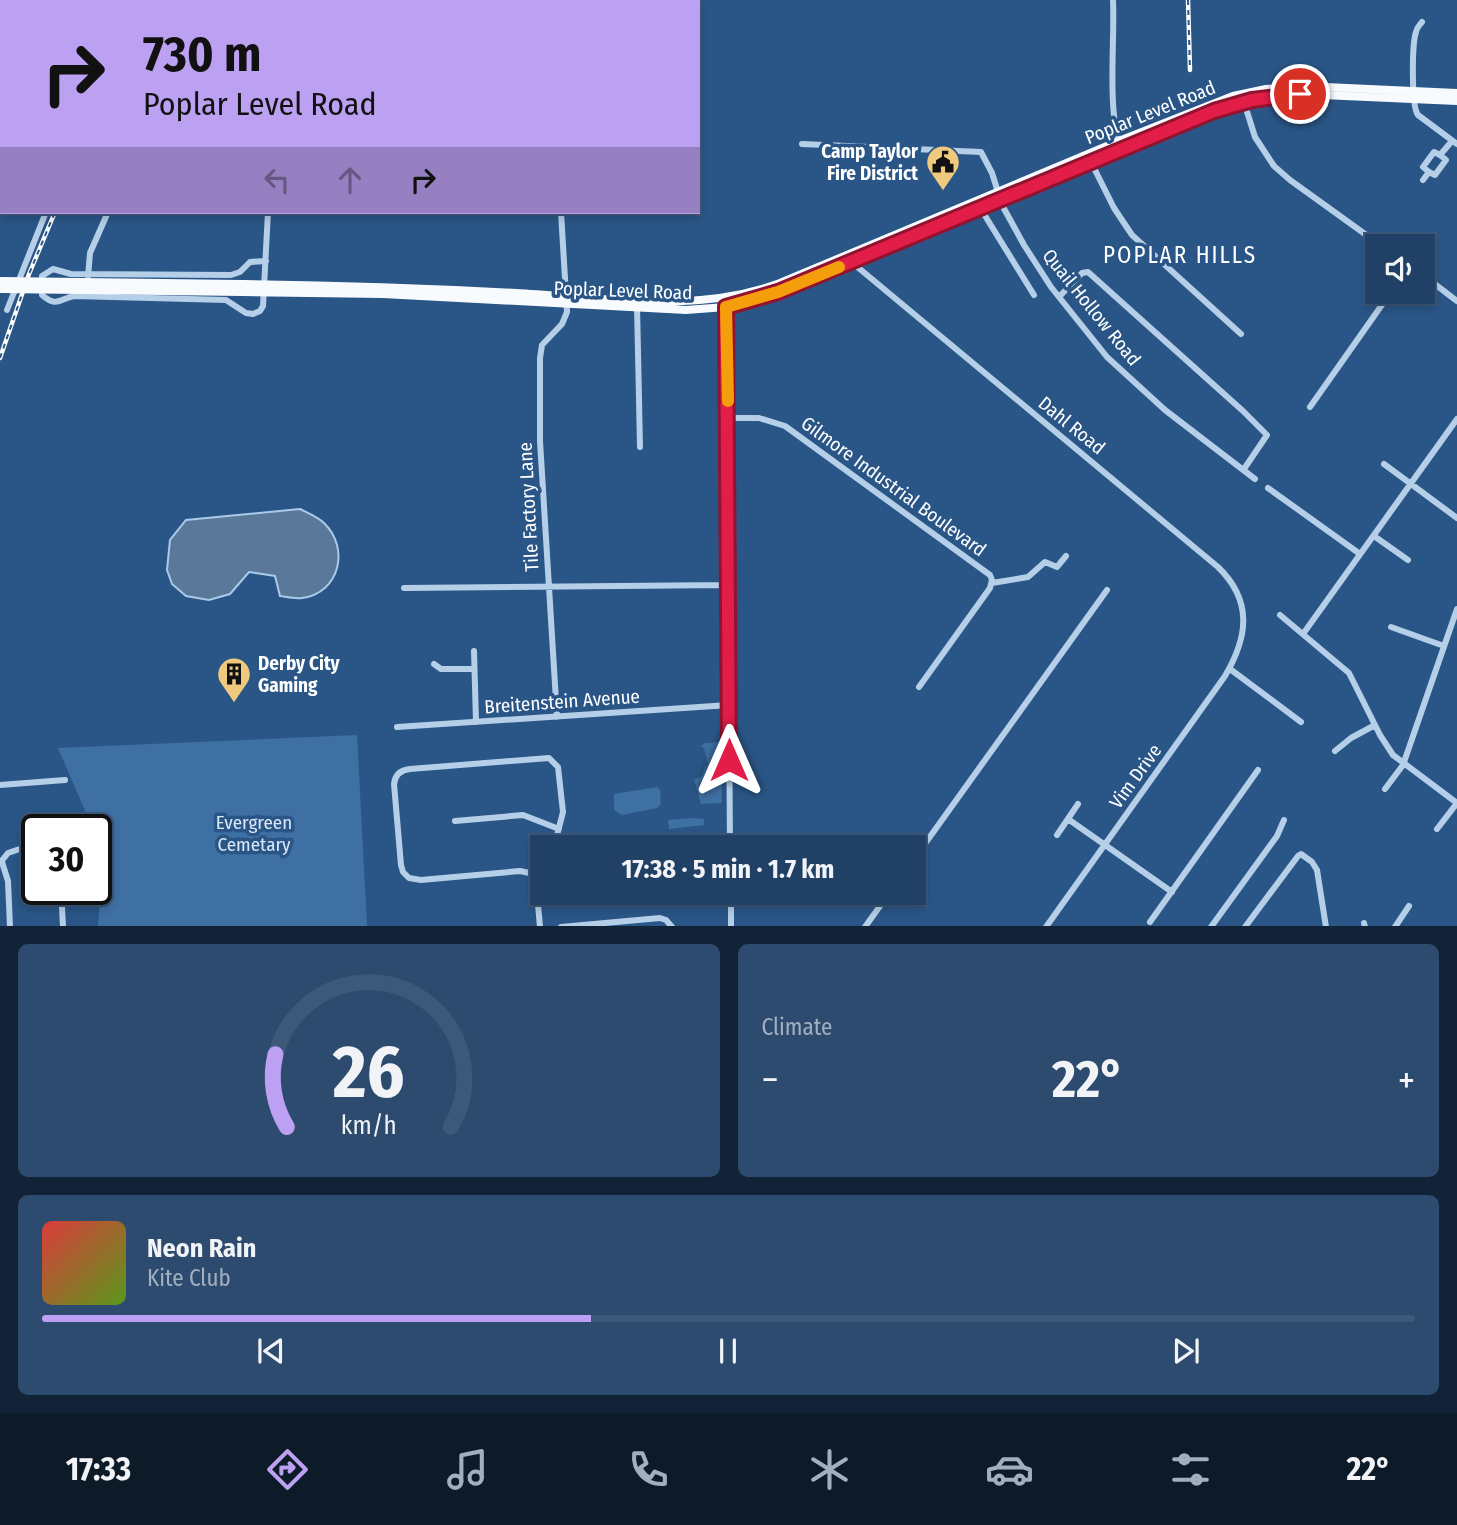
<!DOCTYPE html>
<html lang="en">
<head>
<meta charset="utf-8">
<style>
	:root { --surface:#204065; --page:#2d4b6e; --text:#f1f3f6; --muted:#a2afbf; --line:#3d5979; --accent:#bca0f2 }
	body { margin:0; font-family:"Fira Sans Condensed",sans-serif; background:var(--page); color:var(--text); height:100vh; display:flex; flex-direction:column; font-size:26px; white-space:nowrap }
	* { box-sizing:border-box; margin:0 }
	p { font-size:23px; color:var(--muted) }
	.icon { flex:none; width:38px; height:38px; fill:none; stroke:currentColor; stroke-width:2; stroke-linecap:round; stroke-linejoin:round }
	.map { position:relative; height:926px; overflow:hidden }
	.details { display:flex; flex-direction:column; gap:18px; padding:18px; background:#122338; flex:1 }
	.details>* { flex:none }
	.top-card { position:absolute; left:0px; top:0px; width:700px; height:214px; box-shadow:0 4px 10px #0003,0 0 0 2px var(--line); background:#bca0f2; color:#111; overflow:hidden }
	.buttons { position:absolute; left:1365px; top:234px; display:grid; gap:14px }
	.buttons a { display:grid; place-items:center; width:70px; height:70px; border-radius:0px; background:var(--surface); box-shadow:0 4px 10px #0003,0 0 0 2px var(--line); font-size:35px }
	.speed { position:absolute; left:21px; top:814px; display:flex; gap:14px; font-size:35px; font-weight:700; text-align:center }
	.speed>* { display:grid; place-content:center; width:91px; height:91px; border-radius:50%; background:var(--surface); box-shadow:0 4px 10px #0003,0 0 0 2px var(--line); line-height:1 }
	.speed .limit { border:4px solid #111; border-radius:10px; background:#fff; color:#111 }
	.pin { position:absolute; display:grid; place-items:center; width:60px; height:60px; color:#fff; margin:-30px; border:4px solid #fff; border-radius:50%; box-shadow:0 2px 7px #0007 }
	.me { position:absolute; width:77px; margin:-38px; rotate:0deg; stroke-linejoin:round; filter:drop-shadow(0 0 5px #0008) }
	.turn { display:flex; align-items:center; gap:24px; height:147px; padding:0 28px; font-size:32px }
	.turn .icon { width:91px; height:91px; stroke-width:2.5 }
	.turn b { display:block; font-size:49px; line-height:60px }
	.lanes { display:flex; align-items:center; height:66px; padding:0 28px; background:#0003; justify-content:center; gap:35px; direction:ltr }
	.lanes .off { opacity:.35 }
	.big { font-size:52px; font-weight:700; line-height:1.1 }
	.details .tile { flex:1; display:flex; flex-direction:column; justify-content:center; gap:10px; min-width:0; padding:0 24px; border-radius:10px; background:var(--page) }
	.details .dial { align-items:center; gap:0 }
	.dial svg { height:182px; overflow:visible; fill:none; stroke:var(--line); stroke-width:7; stroke-linecap:round; text-anchor:middle }
	.dial text { fill:var(--text); stroke:none }
	.song { display:flex; align-items:center; gap:21px }
	.cover { width:84px; height:84px; border-radius:10px; background:linear-gradient(135deg,hsl(0 70% 55%),hsl(90 70% 35%)) }
	.played { height:7px; border-radius:4px; background:linear-gradient(90deg,var(--accent) 40%,var(--line) 40%) }
	.keys { display:flex; justify-content:space-around; direction:ltr }
	.heat { display:flex; justify-content:space-between; align-items:center; font-size:38px; direction:ltr }
	.details .tiles { flex:1; display:grid; gap:18px; grid-template-columns:1fr 1fr }
	.tile:last-child { grid-column:span 2 }
	.trip { position:absolute; left:530px; top:835px; width:396px; height:70px; border-radius:0px; background:var(--surface); box-shadow:0 4px 10px #0003,0 0 0 2px var(--line); font-weight:700; line-height:70px; text-align:center }
	.tabs { display:flex; height:112px; justify-content:space-around; align-items:center; background:#0d1a28; color:var(--muted) }
	.tabs .icon { width:49px; height:49px }
	.tabs .on { color:var(--accent) }
	.tabs b { font-size:32px; color:var(--text) }
	.map>svg:first-child { display:block }
	.green { fill:#3f70a3 }
	.water { fill:#5a799a; stroke:#abcae8; stroke-width:2 }
	.lines { fill:none; stroke-linecap:round; stroke-linejoin:round }
	.minor { stroke:#b6cfe8; stroke-width:6 }
	.major { stroke:#f8fbfe; stroke-width:8 }
	.rail-casing { stroke:#fff; stroke-width:4.5 }
	.rail { stroke:#2a5687; stroke-width:2; stroke-dasharray:5; stroke-linecap:butt }
	.major-bridge { stroke:#f8fbfe; stroke-width:8 }
	.route-casing { stroke:#92132f; stroke-width:18 }
	.route { stroke:#e11d48; stroke-width:12 }
	.slow { stroke:#f59e0b; stroke-width:12 }
	.labels { text-anchor:middle; stroke-width:7; stroke-linejoin:round; paint-order:stroke }
	.street-label { font-size:19px; fill:#fff; stroke:#2a5687 }
	.poi-label { font-size:19px; font-weight:bold; fill:#fff; stroke:#2a5687; text-anchor:end }
	.park-label { font-size:19px; fill:#dae8f6; stroke:#2a5687 }
	.quarter-label { font-size:23px; letter-spacing:2px; fill:#fff; stroke:#2a5687 }
</style>
</head>
<body>
<div class="map">
<svg width="1457" height="927" viewBox="0 0 1457 927">
	<rect width="100%" height="100%" fill="#2a5687"/>
	<path class="green" d="M357,735L367,926H98L103,852L96,837V830L93,829L58,748Z
		M721,742L722,803L701,804L694,780L702,776L705,766L708,765L704,748L701,746L705,743Z
		M657,787L660,790L661,804L657,808L622,815L614,810V794Z
		M694,818L704,819V825L669,829L668,820Z"/>
	<path class="water" d="M300,509C308,513 318,517 324,523C350,548 340,593 302,598C295,599 287,597 280,596L275,576L249,572L230,594L209,600L186,596L172,584L167,570L170,540L186,520Z"/>
	<g class="lines">
		<path class="minor" d="M545,0V2
			M1113,0C1115,38 1107,111 1120,143
			M167,2L168,0
			M1422,22C1419,26 1417,27 1416,32C1412,44 1411,106 1418,115L1457,144
			M1243,99L1255,137L1274,166L1290,180L1383,247
			M802,144L981,152L992,173L1002,205L1024,245L1051,287L1107,357L1165,410L1255,479
			M1091,162L1114,208L1132,235L1241,334
			M1429,172L1435,175L1446,160L1440,155L1452,141
			M1429,172L1423,167L1434,152L1440,155
			M1423,180L1429,172
			M979,206L1034,295
			M0,209H2
			M849,260L1218,567C1253,601 1248,637 1225,676L1046,927
			M266,261L250,262L240,272L231,275L71,274L53,269L42,276V295C57,308 59,299 74,296L226,300L246,313L253,314L260,311L263,306L268,212
			M1423,275L1457,301
			M88,277L90,253L108,212
			M1059,297L1082,273L1088,272L1243,411L1267,435L1244,469
			M726,298L730,847
			M637,305L640,447
			M7,310L46,212
			M1310,407L1391,292
			M728,418H759L785,426L990,575L992,580L990,588L919,687
			M1384,464L1457,518
			M1268,488L1360,554
			M1374,536L1408,560
			M992,583L1028,577L1045,562L1057,567L1066,556
			M404,588L728,585
			M1280,615L1349,673L1380,735L1393,755L1457,803
			M1391,627L1444,646
			M1303,634L1457,419
			M474,651L476,722
			M434,664L441,669H474
			M1230,669L1301,722
			M557,717L540,441V358L542,345L562,324L567,312L561,212
			M397,727L729,705
			M1335,751L1351,738L1375,725
			M0,785L65,780
			M1385,789L1403,765L1457,609
			M1068,819L1172,892
			M455,821L523,815L559,829
			M1437,829L1457,803
			M1057,835L1078,804
			M914,859L1107,590
			M2,862L8,881L10,927
			M0,863L8,853L37,843
			M539,875L520,871L421,880L409,878L403,872L401,865L394,784C395,775 401,770 410,769L549,758L558,767L563,812L554,847
			M61,889L63,927
			M731,892V927
			M1150,922L1258,770
			M1364,923L1365,927
			M540,927L536,882L542,869
			M561,927L660,918L666,920L672,927
			M865,927L890,892
			M1211,927L1277,836L1284,820
			M1245,927L1298,856L1301,854L1312,862L1317,870L1326,927
			M1395,927L1409,906"/>
		<path class="major" d="M243,284C334,285 425,288 516,293C604,298 696,314 780,283L1119,141L1233,96L1266,89L1303,86L1457,93
			M243,292L383,294L686,310L726,307L778,292L1132,144L1229,106L1270,97L1300,94L1457,101"/>
		<g class="rail-casing">
			<path id="rail" d="M1188,0L1190,70
				M177,2L178,0
				M0,358L29,274L55,212"/>
		</g>
		<use href="#rail" class="rail"/>
		<path class="major-bridge" d="M0,281L243,284
			M0,289L243,292"/>
	</g>
	<g class="lines">
		<g class="route-casing">
			<path id="route" d="M729,760L726,307L778,292L1214,111L1252,100L1300,94"/>
		</g>
		<use href="#route" class="route"/>
		<path class="slow" d="M728,401L726,307L778,292L839,267"/>
	</g>
	<defs>
		<g id="civic-pin" transform="scale(1.75)"><path d="M0 17L-7.5 6A9.5 9.5 0 1 1 7.5 6Z" fill="#eec97e" stroke="#2a5687"/><path d="M-.6-6.5H3V-4.5H.6V-3L4-1V1h2V6H-6V1h2V-1L-.6-3ZM-1.2 2.5V6h2.4V2.5Z" fill="#111"/></g>
		<g id="building-pin" transform="scale(1.75)"><path d="M0 17L-7.5 6A9.5 9.5 0 1 1 7.5 6Z" fill="#eec97e" stroke="#2a5687"/><path d="M-4-6H4V6H1V3H-1V6H-4ZM-2.5-4.3h1.7v1.8h-1.7ZM.8-4.3h1.7v1.8H.8ZM-2.5-1h1.7V.8h-1.7ZM.8-1h1.7V.8H.8Z" fill="#111"/></g>
	</defs>
	<g fill-rule="evenodd">
		<use href="#civic-pin" x="943" y="162"/>
		<use href="#building-pin" x="234" y="674"/>
	</g>
	<g class="labels">
		<g class="street-label">
			<text transform="translate(1150 112) rotate(-22)" y="7">Poplar Level Road</text>
			<text transform="translate(623 290) rotate(2)" y="7">Poplar Level Road</text>
			<text transform="translate(1092 307) rotate(51)" y="7">Quail Hollow Road</text>
			<text transform="translate(1072 425) rotate(39)" y="7">Dahl Road</text>
			<text transform="translate(894 486) rotate(36)" y="7">Gilmore Industrial Boulevard</text>
			<text transform="translate(528 507) rotate(-93)" y="7">Tile Factory Lane</text>
			<text transform="translate(562 701) rotate(-4)" y="7">Breitenstein Avenue</text>
			<text transform="translate(1135 776) rotate(-54)" y="7">Vim Drive</text>
		</g>
		<g class="poi-label">
			<text x="918" y="158">Camp Taylor<tspan x="918" dy="22">Fire District</tspan></text>
			<text x="258" y="670" text-anchor="start">Derby City<tspan x="258" dy="22">Gaming</tspan></text>
		</g>
		<g class="park-label">
			<text x="254" y="829">Evergreen<tspan x="254" dy="22">Cemetary</tspan></text>
		</g>
		<g class="quarter-label">
			<text x="1180" y="263">POPLAR HILLS</text>
		</g>
	</g>
</svg>
<div class="buttons">
<a><svg class="icon" aria-label="sound" viewBox="0 0 24 24"><path d="M4 9h4l5-4v14l-5-4H4zM17 9q2 3 0 6"/></svg></a>
</div>
<div class="speed"><div class="limit">30</div></div>
<div class="pin" style="left:1300px;top:94px;background:#d93025"><svg class="icon" aria-label="arrive" viewBox="0 0 24 24"><path d="M6 21V4h12l-3 4 3 4H6"/></svg></div>
<svg class="me" style="left:729px;top:760px" viewBox="-20 -20 40 40"><path d="M0-17L14 15 0 8-14 15z" fill="#e11d48" stroke="#fff" stroke-width="4"/></svg>
<div class="trip">17:38 · 5 min · 1.7 km</div>
<div class="top-card">
<div class="turn"><svg class="icon" aria-label="right" viewBox="0 0 24 24"><path d="M7 20v-9h11M14 6l5 5-5 5"/></svg><div><b>730 m</b>Poplar Level Road</div></div>
<div class="lanes"><svg class="icon off" aria-label="left" viewBox="0 0 24 24"><path d="M17 20v-9H6M10 6l-5 5 5 5"/></svg><svg class="icon off" aria-label="ahead" viewBox="0 0 24 24"><path d="M12 20V5M6 11l6-6 6 6"/></svg><svg class="icon" aria-label="right" viewBox="0 0 24 24"><path d="M7 20v-9h11M14 6l5 5-5 5"/></svg></div>
</div>
</div>
<section class="details">
<div class="tiles">
<div class="tile dial"><svg viewBox="0 0 100 80">
<path d="M14 69A42 42 0 1 1 86 69"/>
<path d="M14 69A42 42 0 0 1 9 37" stroke="#bca0f2"/>
<text x="50" y="56" font-size="32" font-weight="700">26</text>
<text x="50" y="72" font-size="11">km/h</text>
</svg></div>
<div class="tile"><p>Climate</p>
<div class="heat"><a>−</a><b class="big">22°</b><a>+</a></div>
</div>
<div class="tile">
<div class="song"><i class="cover"></i><div><b>Neon Rain</b><p>Kite Club</p></div></div>
<div class="played"></div>
<div class="keys"><svg class="icon" aria-label="previous" viewBox="0 0 24 24"><path d="M18 5L8 12l10 7zM5 5v14"/></svg><svg class="icon" aria-label="pause" viewBox="0 0 24 24"><path d="M8 5v14M16 5v14"/></svg><svg class="icon" aria-label="next" viewBox="0 0 24 24"><path d="M6 5l10 7-10 7zM19 5v14"/></svg></div>
</div>
</div>
</section>
<nav class="tabs">
<b>17:33</b>
<svg class="icon on" aria-label="directions" viewBox="0 0 24 24"><path d="M12 3l9 9-9 9-9-9zM9 14v-3h6M13 9l2 2-2 2"/></svg>
<svg class="icon" aria-label="music" viewBox="0 0 24 24"><path d="M9 18V5l10-2v13"/><circle cx="6" cy="18" r="3"/><circle cx="16" cy="16" r="3"/></svg>
<svg class="icon" aria-label="phone" viewBox="0 0 24 24"><path d="M5 4h4l2 5-3 2q2 4 5 5l2-3 5 2v4C11 20 4 13 5 4z"/></svg>
<svg class="icon" aria-label="climate" viewBox="0 0 24 24"><path d="M12 3v18M4 7l16 10M4 17L20 7"/></svg>
<svg class="icon" aria-label="car" viewBox="0 0 24 24"><path d="M5 17H2v-5l4-1 3-4h7l3 4 3 1v5h-3M9 17h6M6 11h13"/><circle cx="7" cy="17" r="2"/><circle cx="17" cy="17" r="2"/></svg>
<svg class="icon" aria-label="filters" viewBox="0 0 24 24"><path d="M4 7h16M4 17h16"/><circle cx="9" cy="7" r="2"/><circle cx="15" cy="17" r="2"/></svg>
<b>22°</b>
</nav>
</body>
</html>
